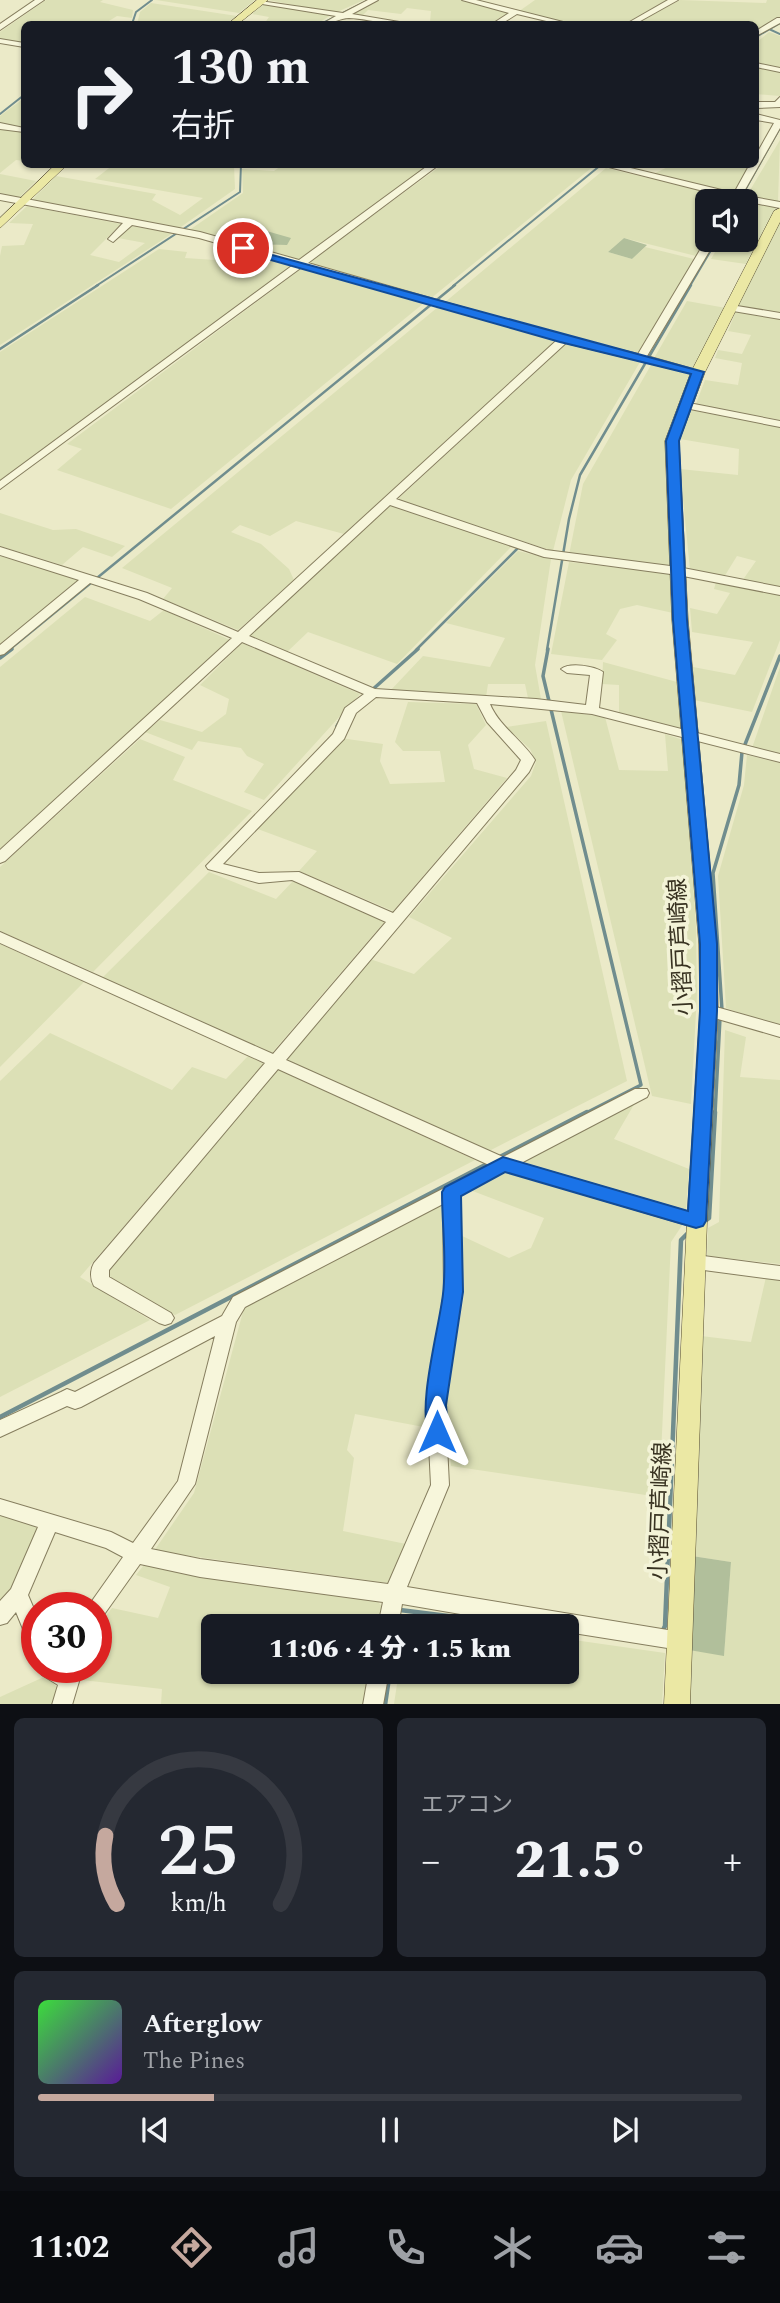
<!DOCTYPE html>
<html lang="ja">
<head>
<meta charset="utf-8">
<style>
	:root { --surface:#171b24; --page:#242831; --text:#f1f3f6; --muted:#9ea1a6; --line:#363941; --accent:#c5a89e }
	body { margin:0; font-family:Spectral,"Noto Sans JP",serif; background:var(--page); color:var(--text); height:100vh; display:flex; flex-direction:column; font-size:26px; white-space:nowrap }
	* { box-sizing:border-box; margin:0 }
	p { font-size:23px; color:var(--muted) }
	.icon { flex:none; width:38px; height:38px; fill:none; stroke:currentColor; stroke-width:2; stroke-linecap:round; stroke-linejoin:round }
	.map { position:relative; height:1704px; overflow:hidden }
	.sheet { display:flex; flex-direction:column; gap:14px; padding:14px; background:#0d0f14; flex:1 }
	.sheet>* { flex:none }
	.hud { position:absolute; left:21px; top:21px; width:738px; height:147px; border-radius:10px; box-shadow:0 2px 5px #0004; background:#171b24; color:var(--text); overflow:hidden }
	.controls { position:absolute; left:695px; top:189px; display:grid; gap:14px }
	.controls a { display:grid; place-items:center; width:63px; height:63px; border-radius:10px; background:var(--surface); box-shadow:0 2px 5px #0004; font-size:35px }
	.speed { position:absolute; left:21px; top:1592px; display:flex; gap:14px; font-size:35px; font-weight:700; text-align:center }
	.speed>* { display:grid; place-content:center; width:91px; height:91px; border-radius:50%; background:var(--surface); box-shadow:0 2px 5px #0004; line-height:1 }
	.speed .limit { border:10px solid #d22; background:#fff; color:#111 }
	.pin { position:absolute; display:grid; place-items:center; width:60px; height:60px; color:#fff; margin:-30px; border:4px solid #fff; border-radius:50%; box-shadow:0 2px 7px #0007 }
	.me { position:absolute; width:77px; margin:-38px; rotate:0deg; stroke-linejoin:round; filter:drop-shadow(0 0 5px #0008) }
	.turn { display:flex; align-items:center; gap:24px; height:147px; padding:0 35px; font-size:32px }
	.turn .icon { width:91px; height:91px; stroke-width:2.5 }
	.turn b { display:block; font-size:49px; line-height:60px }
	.big { font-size:52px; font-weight:800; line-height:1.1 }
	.sheet .widget { flex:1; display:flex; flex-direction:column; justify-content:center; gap:10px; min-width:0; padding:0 24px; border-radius:10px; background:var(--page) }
	.sheet .dial { align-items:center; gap:0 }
	.dial svg { height:182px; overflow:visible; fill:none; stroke:var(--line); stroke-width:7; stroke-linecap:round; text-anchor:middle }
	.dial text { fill:var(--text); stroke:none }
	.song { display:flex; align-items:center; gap:21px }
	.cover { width:84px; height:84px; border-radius:10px; background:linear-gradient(135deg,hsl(120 70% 55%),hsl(270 70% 35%)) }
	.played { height:7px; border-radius:4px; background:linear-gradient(90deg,var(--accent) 25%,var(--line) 25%) }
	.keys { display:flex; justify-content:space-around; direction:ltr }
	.heat { display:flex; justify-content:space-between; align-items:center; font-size:38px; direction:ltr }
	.sheet .tiles { flex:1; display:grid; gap:14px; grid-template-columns:1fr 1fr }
	.widget:last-child { grid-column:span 2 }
	.trip { position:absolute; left:201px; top:1614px; width:378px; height:70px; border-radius:10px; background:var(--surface); box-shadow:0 2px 5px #0004; font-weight:800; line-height:70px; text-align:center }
	.menu { display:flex; height:112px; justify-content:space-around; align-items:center; background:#090b0e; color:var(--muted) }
	.menu .icon { width:49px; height:49px }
	.menu .current { color:var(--accent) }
	.menu b { font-size:32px; color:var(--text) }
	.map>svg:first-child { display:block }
	.farmland { fill:#dce0b6 }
	.cemetery { fill:#b1bf9b }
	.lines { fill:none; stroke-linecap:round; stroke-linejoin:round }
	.stream-far3 { stroke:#708d8e; stroke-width:2 }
	.stream-far2 { stroke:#708d8e; stroke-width:2.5 }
	.stream-far1 { stroke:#708d8e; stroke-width:3.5 }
	.stream { stroke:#708d8e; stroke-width:4.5 }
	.minor-casing { stroke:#867e5f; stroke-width:2 }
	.major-casing { stroke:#544b32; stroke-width:1 }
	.minor { fill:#f7f6db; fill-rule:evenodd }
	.major { fill:#ebe8a4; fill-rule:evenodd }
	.route { fill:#1a73e8; stroke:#114b97; stroke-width:2 }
	.labels { text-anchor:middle; stroke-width:7; stroke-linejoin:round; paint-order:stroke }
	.street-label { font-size:23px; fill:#383221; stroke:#f3f3d7 }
</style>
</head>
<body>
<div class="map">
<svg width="780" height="1705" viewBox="0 0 780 1705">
	<rect width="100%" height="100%" fill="#ebeac8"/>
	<path class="farmland" d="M46,0H103L100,2L133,10L132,18L117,16L104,24H24V43L0,39V32Z
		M156,0H255L239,13Z
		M268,0H364L335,13Z
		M378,0H462L508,13L490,24H416L430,22L431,11L407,8L401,14L368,10L361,17L345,15Z
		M535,0H668L624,24H572L518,12Z
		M680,0L766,3L767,0H780V18L756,32V24H635Z
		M151,3L237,16L226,24H137L140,12Z
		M263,4L331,15L317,24H264L269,17L252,14Z
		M769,32L780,36V69L756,64V43Z
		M756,67L780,72V96L756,94Z
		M24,98V128L0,124V116Z
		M0,127L24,131V161L16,160L0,173Z
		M780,140L778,202L746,197Z
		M284,164L431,165L297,262L248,248L251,244L286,245L256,228L242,246L188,231L243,193L242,169L274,171Z
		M113,165H234L235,189L178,229L30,202L56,176L156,194L152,200L180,215L203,198L95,179Z
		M442,165H595L430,299L306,264Z
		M670,166V165H750L733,195L651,175Z
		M606,168L732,198L730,201H707V239L696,256L624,238L608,252L632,259L645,247L694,259L637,356L444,303Z
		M0,174L36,181L18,199L0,194Z
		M745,201L777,206L746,264L711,259L722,240H746Z
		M27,206L121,224L90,255L119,262L145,243L118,238L131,226L173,233L0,345V256L2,246L24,245L33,224L9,223Z
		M780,220V314L737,307Z
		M220,245L291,266L0,481V352L159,249L187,252L185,258L215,260Z
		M302,268L424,303L171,509L57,470L82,449L67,444Z
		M687,301L726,308L695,368L653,360Z
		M438,307L559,340L344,534L296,521L270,536L240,525L231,532L261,544L289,569L294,580L238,630L163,599L172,588L122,568Z
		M736,311L780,319V420L696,404L705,380L738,385L742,363L715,358L718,350L742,354L751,335L728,331Z
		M566,343L640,362L571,480L553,551L397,500Z
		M651,365L693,374L666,440L665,469L673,567L569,555L583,484Z
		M690,410L780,427V588L742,581L756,561L737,556L724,577L690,570L680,469L738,475L739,449L680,439Z
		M391,505L512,546L397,664L308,632L287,652L249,635Z
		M0,513L53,530L76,529L125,546L112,557L83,547L62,565L0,546Z
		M518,551L551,559L535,665L541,699L528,698L525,684H488L486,697L390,691L423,656L490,667L505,638L446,623Z
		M0,556L81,580L0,646Z
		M569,562L673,574V613L637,605L620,609L606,634L617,640L602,660L551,654Z
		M716,582L780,595V640L752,712L694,700L693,667L735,675L753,642L692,632L690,608L717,614L730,593L714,589Z
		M85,597L150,621L164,610L230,640L0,851V667Z
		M242,643L360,694L264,800L244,792L264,764L247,756L241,748L198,741L192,750L145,732L160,720L202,732L226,714L229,699L200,685Z
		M603,662L677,682L681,728L619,713V685L602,684Z
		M780,667V754L752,748Z
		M408,702L476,704L486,725L468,745L474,769L507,778L393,911L299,871L317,851L255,828L340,738L383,744L380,761L390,784L445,782L440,751H403L395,742Z
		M561,711L605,717L619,770L668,771L665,734L683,740L696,927L697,994L691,1104L652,1096Z
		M546,721L627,1081L489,1151L285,1060L370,959L414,974L452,938L409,917L531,776L536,762L530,749L506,727Z
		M140,739L185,757L173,780L252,811L93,972L0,931V867Z
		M747,755L780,763V1027L726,1008L718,876L744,785Z
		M209,872L276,899L293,881L386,920L270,1055L102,978Z
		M0,944L84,982L0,1067Z
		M725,1030L746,1037L740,1077L780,1080V1264L707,1256L708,1228L719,1222Z
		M50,1033L172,1090L192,1067L226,1079L248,1056L264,1064L80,1277L150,1320L0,1397V1081Z
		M279,1070L475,1160L175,1315L107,1279L110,1269L273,1074Z
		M636,1101L614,1139L689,1169L686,1211L520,1164Z
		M507,1172L683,1224L671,1242L659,1497L451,1466L446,1401L464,1296L460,1235L509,1258L531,1248L544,1218L470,1190Z
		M443,1204L445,1293L427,1401L429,1428L355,1414L347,1450L354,1458L343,1531L406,1544L388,1583L154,1551L194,1493L244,1308Z
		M766,1277L780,1279V1704L686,1705L689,1650L724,1655L731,1562L692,1556L701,1336L751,1342Z
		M0,1513L41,1527L18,1577L0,1604Z
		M144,1565L376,1599L383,1608L380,1626H214V1671H372L366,1704H161L162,1689L82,1680L85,1668H96V1628L112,1608L158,1618L170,1587L136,1575Z
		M567,1639L665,1653L662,1704H394L399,1671H567Z
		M46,1676L58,1688L53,1704H0V1697Z"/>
	<path class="cemetery" d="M256,228L291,238L287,245L247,244Z
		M624,238L647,245L632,259L608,252Z
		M692,1556L731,1562L724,1656L689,1650Z"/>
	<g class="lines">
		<path class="stream-far3" d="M132,24L136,12L152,0
			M321,24L369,0
			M769,29L780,34
			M756,37L780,23
			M0,114L24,95
			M739,201L780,128
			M96,286L240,192L241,164
			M453,286L602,164
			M690,286L717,240"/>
		<path class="stream-far2" d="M0,349L98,285
			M9,650L455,285
			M416,650L518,548
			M547,650L569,519L580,475L691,285"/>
		<path class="stream-far1" d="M548,649L543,676L641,1085L584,1114
			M0,658L12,649
			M372,690L418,649
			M337,726L345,712
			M722,1010L713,873L739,785L742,752L780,656
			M715,1114L720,1018"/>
		<path class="stream" d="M498,1158L587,1112
			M705,1221L709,1218L715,1112
			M0,1417L491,1162
			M400,1610L527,1626
			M662,1632L665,1626L681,1240L690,1231
			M385,1705L390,1671"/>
		<g class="minor-casing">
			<path id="minor" d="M35,0H44L0,30V24Z
				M368,0H378L352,14L411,24C390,26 370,19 349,18C340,18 332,24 322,24L336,16L256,3L260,1L343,13Z
				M462,0H476L571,24H559L517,14L501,24H492L509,13Z
				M668,0H678L635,24H626Z
				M777,18H780V23L756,36V31Z
				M0,39L24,43V47L0,43Z
				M756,63L780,68V72L756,67Z
				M780,97V107L756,108V102H775Z
				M756,114L780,120V128L742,195L780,202V208L739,200L730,201L731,198L597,164H614L734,193L750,164H756V155L774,123L756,120Z
				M0,123L24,128V132L0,129Z
				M430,164H440L308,263L567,337L638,354L706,240H716L647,356L703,372L698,375L566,343L396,499L546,550L678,567L780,587V595L678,575L544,557L390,505L249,636L375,689L536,699L586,705L590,675L567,673L561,669C570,662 594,666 603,672L599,708L780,754V762L592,714L490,704C499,726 522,740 535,760L529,772L286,1060L503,1157L635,1089H647L649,1093L647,1097L521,1163L703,1216L705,1221L703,1226L697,1228L505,1171L459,1195L462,1292L445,1405L449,1485L407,1587L680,1632L687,1634L690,1641L687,1648L680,1650L567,1632V1626H531L402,1604L398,1626H378L383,1602L200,1577L140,1564L103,1616L96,1619V1608H87L123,1557L106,1548L55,1532L28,1595L37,1616V1648L30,1646L16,1612L7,1623L0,1625V1601L11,1589L38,1527L0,1515V1499L111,1532L133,1543L178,1481L215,1336L81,1407L75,1409L67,1406L0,1437V1420L61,1392L67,1389L75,1392L222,1316L233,1297L489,1165L278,1069L109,1270V1277L171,1313L174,1318L171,1323L165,1325L159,1323L94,1286C90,1279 90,1270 94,1263L265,1063L0,943V932L273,1054L386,922L292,880L259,883L208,869L206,866L333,734L345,708L364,694L242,642L5,861L0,863V850L232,638L139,599L90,583L4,654L0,655V645L79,580L0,555V547L147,593L238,632L557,340L302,267L0,489V481L293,265L199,238L132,225L113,242L108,239L123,223L0,200V194L200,232L299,260ZM376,697L477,703L487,722L521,760L516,770L393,913L299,872L259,873L223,864L344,739L356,713ZM443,1204L444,1292L427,1405L431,1485L388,1584L200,1559L151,1549L195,1484L236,1322L245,1307Z
				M731,305L780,313V319L727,310L726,308Z
				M684,402L780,421V427L680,407L679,405Z
				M709,1005L780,1025V1037L704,1015L701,1011L704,1007Z
				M696,1255L780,1266V1280L696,1269L690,1267L687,1262L690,1257Z
				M39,1668H83L72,1705H52L58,1685L42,1675Z
				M369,1671H389L383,1705H363Z"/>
		</g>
		<g class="major-casing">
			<path id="major" d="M257,0H268L238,24H228Z
				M56,164H68L0,228V218Z
				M780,208V222L705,372L679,441L688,620L717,945L718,1011L707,1221L690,1705H664L687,1221L700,1011L699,945L672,620L665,441L691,372L774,211Z"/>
		</g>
		<use href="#minor" class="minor"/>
		<use href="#major" class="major"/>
	</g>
	<path class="route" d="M239,246L704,372L679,441L687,620L717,944V1011L706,1221L703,1226L696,1228L505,1172L461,1196L463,1292L446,1405L448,1432L445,1438L437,1441L430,1438C416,1409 439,1329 443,1294C447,1261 442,1225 442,1192L445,1187L503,1157L688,1211L700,1011V944L673,620L666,441L691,374L560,342L239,251Z"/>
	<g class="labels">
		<g class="street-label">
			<text transform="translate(680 947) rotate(-93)" y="8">小摺戸芦崎線</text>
			<text transform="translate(660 1511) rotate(-88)" y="8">小摺戸芦崎線</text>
		</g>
	</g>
</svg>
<div class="controls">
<a><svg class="icon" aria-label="sound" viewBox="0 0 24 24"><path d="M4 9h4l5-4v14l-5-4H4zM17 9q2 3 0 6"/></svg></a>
</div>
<div class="speed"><div class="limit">30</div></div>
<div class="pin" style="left:243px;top:248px;background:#d93025"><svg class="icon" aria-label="arrive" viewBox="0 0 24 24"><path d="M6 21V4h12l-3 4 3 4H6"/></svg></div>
<svg class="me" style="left:437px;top:1432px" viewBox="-20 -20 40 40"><path d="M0-17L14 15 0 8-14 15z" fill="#1a73e8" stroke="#fff" stroke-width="4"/></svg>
<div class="trip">11:06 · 4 分 · 1.5 km</div>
<div class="hud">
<div class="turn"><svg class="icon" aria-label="right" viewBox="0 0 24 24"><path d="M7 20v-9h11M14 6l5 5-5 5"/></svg><div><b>130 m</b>右折</div></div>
</div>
</div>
<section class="sheet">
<div class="tiles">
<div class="widget dial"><svg viewBox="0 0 100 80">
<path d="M14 69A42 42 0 1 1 86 69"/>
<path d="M14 69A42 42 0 0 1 9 39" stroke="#c5a89e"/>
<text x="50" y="56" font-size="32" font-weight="700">25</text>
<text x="50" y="72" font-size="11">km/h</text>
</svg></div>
<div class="widget"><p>エアコン</p>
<div class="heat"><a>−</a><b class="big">21.5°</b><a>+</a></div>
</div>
<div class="widget">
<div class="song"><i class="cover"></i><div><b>Afterglow</b><p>The Pines</p></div></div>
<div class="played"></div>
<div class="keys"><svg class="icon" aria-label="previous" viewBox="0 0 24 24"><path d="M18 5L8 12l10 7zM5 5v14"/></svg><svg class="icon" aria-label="pause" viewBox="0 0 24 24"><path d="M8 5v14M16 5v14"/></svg><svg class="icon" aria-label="next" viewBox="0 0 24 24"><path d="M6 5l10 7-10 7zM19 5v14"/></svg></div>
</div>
</div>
</section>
<nav class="menu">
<b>11:02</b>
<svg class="icon current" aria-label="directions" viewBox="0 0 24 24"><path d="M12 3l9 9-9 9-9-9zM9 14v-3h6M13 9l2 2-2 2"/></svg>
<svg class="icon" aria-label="music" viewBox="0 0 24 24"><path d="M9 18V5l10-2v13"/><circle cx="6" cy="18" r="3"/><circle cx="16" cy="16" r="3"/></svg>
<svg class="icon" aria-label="phone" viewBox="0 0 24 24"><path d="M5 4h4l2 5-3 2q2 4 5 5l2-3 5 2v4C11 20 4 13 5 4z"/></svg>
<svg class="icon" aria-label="climate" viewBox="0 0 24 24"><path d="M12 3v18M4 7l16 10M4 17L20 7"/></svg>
<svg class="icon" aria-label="car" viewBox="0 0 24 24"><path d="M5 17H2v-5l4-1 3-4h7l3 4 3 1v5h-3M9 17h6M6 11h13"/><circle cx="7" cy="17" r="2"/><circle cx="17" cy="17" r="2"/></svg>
<svg class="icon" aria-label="filters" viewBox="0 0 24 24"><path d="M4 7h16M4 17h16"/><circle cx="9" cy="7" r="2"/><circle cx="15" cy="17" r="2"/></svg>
</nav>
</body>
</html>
